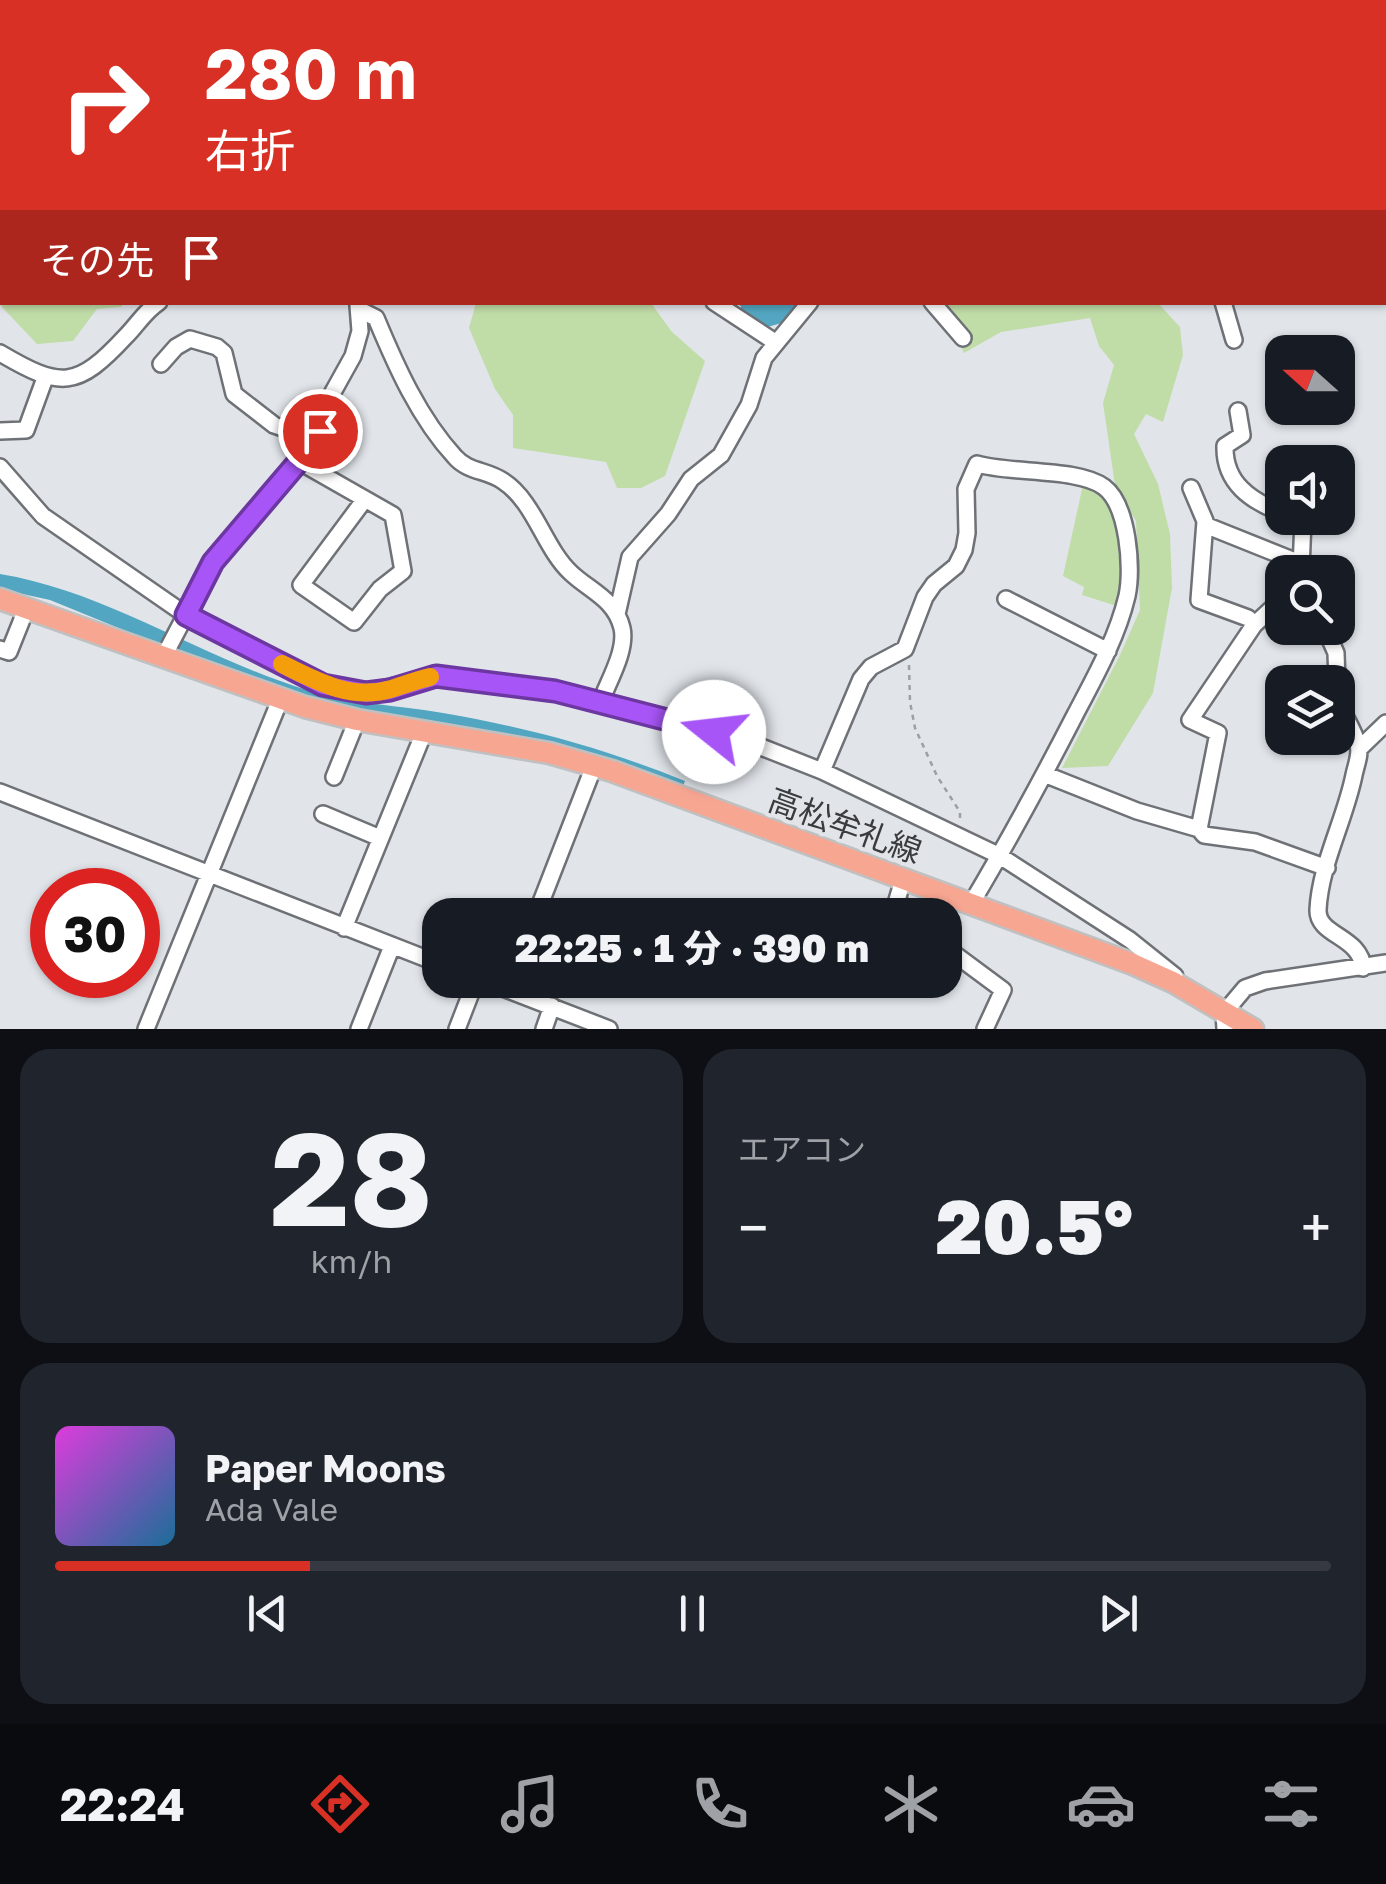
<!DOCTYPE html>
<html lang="ja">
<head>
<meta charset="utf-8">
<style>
	:root { --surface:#171b24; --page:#20242c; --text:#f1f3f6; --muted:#9ea1a6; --line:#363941; --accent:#d93025 }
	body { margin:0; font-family:"Golos Text","Noto Sans JP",sans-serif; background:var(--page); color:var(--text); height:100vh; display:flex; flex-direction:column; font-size:38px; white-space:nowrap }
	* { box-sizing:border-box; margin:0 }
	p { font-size:32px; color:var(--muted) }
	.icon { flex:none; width:55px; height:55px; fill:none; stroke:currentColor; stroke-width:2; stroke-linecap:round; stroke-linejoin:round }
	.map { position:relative; height:1029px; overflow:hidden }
	.drawer { display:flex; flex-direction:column; gap:20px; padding:20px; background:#0d0f14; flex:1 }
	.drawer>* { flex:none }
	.top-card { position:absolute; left:0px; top:0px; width:1388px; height:305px; box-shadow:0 2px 8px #0004; background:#d93025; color:#fff; overflow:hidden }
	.needle { width:65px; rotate:291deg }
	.tools { position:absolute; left:1265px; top:335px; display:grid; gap:20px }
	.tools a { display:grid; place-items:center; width:90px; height:90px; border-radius:20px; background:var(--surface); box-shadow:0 2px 8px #0004; font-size:50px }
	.speed { position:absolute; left:30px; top:868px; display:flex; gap:20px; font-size:50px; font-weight:700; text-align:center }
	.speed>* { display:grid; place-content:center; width:130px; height:130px; border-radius:50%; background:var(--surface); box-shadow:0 2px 8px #0004; line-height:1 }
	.speed .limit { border:15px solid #d22; background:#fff; color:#111 }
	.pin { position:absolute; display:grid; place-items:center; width:85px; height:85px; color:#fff; margin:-42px; border:5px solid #fff; border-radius:50%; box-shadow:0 2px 10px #0007 }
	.me { position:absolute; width:110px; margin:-55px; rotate:286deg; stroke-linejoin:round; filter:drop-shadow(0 0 8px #0008) }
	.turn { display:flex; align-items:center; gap:35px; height:210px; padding:0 40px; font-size:45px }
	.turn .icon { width:130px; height:130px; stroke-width:2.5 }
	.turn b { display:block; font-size:70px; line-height:85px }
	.then { display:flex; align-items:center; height:95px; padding:0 40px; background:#0003; gap:20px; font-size:38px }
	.big { font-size:75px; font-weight:800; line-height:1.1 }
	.drawer .widget { flex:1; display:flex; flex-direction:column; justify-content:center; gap:15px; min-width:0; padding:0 35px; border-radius:30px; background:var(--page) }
	.drawer .dial { align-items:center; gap:0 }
	.dial b { font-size:130px; line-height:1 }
	.song { display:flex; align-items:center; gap:30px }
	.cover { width:120px; height:120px; border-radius:15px; background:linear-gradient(135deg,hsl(300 70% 55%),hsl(200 70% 35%)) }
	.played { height:10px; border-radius:5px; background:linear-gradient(90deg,var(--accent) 20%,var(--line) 20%) }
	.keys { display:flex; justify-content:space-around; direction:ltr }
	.heat { display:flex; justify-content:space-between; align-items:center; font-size:55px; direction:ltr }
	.drawer .tiles { flex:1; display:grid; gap:20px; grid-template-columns:1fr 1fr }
	.widget:last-child { grid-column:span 2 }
	.trip { position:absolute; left:422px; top:898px; width:540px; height:100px; border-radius:30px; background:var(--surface); box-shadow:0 2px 8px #0004; font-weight:800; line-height:100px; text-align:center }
	.menu { display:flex; height:160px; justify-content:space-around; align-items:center; background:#090b0e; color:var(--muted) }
	.menu .icon { width:70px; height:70px }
	.menu .current { color:var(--accent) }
	.menu b { font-size:45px; color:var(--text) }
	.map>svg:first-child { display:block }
	.green { fill:#c0dca7 }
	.water { fill:#53a6c1 }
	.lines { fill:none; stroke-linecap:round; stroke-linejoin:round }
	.minor-casing { stroke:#6e7176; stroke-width:20 }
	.major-casing { stroke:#c0c0c1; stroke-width:25 }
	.path { stroke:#9c9fa3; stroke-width:2.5; stroke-dasharray:5 5; stroke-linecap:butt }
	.minor { stroke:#fff; stroke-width:15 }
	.major { stroke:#f7a692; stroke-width:20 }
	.route-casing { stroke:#6d37a1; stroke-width:25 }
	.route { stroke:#a855f7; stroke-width:18 }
	.slow { stroke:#f59e0b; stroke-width:18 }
	.labels { text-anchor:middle; stroke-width:8; stroke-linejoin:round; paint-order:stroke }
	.street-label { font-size:32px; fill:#393b3d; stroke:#e1e5ea }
</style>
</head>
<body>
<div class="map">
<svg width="1386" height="1029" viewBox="0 0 1386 1029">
	<rect width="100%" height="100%" fill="#e1e5ea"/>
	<path class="green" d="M0,0L21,2H2V302L124,303L121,307L97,309L73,341L37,344L0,305Z
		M476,303H651L672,332L705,361L665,476L641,488H617L606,462L513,448V415L495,389L469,328Z
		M942,303H1158L1180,327L1183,355L1163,422L1146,414L1134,434L1158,484L1170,534L1172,588L1153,693L1108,766L1062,768L1120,655L1140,610L1136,521L1115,485L1103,403L1114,365L1099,346L1090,318L1001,332L964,353Z
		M1084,480L1115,497L1130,569L1120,607L1082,595L1084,587L1063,576Z"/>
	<path class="water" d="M735,303H801L785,322L764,328L741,314V306Z
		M0,574C106,591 204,659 307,690C352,704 397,705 443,713C530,728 603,748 685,781L682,789L329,707L170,649L50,600L0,589Z"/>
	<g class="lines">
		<g class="minor-casing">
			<path id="minor" d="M303,0L304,2
				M573,0L577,2
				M754,0L755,2
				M1084,0L1086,2
				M1160,0L1161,2
				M1262,0L1264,2
				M516,2L517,0
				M1385,165H1386
				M1385,239H1386
				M714,302L775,342
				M932,302L963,338
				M1223,302L1234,340
				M360,310L376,318C396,366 419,418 455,457C468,472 487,470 503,481C535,502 544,548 571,573C590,591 615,599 622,628C627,650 609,680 601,701
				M0,353C61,389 77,389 126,336C137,325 145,311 159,302
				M161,364L176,347L190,339L217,347L224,353L234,394L274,425L315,439
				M1238,411L1242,435L1225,446C1224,483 1251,501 1282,513
				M0,431L26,430L45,378
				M300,462L393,515L403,571L380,589L354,622L301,585L365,499
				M0,467L43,516L186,615L323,685L366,693L436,676L555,691L751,743L822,771L1000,856L1130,940L1175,976
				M1191,488L1205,521L1199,600L1248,618L1254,625
				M1296,518L1303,520L1301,569
				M1205,525L1300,563
				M1006,599L1108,651
				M617,614L630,557L668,514L691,479L721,455L749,405L764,358L810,302
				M1325,628L1336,653L1337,682
				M0,649L9,652L27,607
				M164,656L213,563L300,462L320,431L333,392L353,356L360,331L358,306
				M1338,702C1344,716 1354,730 1358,745C1361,754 1356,765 1354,775C1345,820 1320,865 1318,910C1317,936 1361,936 1363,968
				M1360,748L1386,723
				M822,771L861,679L871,667L905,649L925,597L934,584L956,566L964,550L967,533L966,489L977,464C1012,474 1079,468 1104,487C1128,505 1133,568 1127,596C1117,638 1095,677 1075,715C1042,779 1008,842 971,904
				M1044,774L1137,811L1199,829L1218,733L1190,720L1254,625L1282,599
				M334,777L357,720
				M0,792L440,964
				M323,814L380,838
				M1199,829L1204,835L1255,842L1327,868
				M903,880L897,900L912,915
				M536,915L594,766
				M344,928L425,730
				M945,947L1003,990L985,1029
				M482,980L609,1029
				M146,1029L280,700
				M359,1029L392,946
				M457,1029L476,980
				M544,1029L552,1006
				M1225,1029L1224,1013L1245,988L1265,981L1386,963"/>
		</g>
		<g class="major-casing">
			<path id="major" d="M0,599L305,707L357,720L549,753L612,771L1133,964L1173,982L1253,1029"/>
		</g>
		<path class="path" d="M909,665L910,702L915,728L937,776L960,812V819"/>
		<use href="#minor" class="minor"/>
		<use href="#major" class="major"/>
	</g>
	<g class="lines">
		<g class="route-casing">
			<path id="route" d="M320,431L305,454L213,562L186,615L323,685L366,693L390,690L436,676L555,691L714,732"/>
		</g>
		<use href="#route" class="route"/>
		<path class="slow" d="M282,664C316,681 352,701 391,689C404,685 417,680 430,677"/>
	</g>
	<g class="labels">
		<g class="street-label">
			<text transform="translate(845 826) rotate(20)" y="11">高松牟礼線</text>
		</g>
	</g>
</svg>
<div class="tools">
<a><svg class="needle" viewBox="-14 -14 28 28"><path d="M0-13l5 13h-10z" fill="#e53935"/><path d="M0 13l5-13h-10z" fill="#9ea1a6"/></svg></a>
<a><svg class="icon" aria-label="sound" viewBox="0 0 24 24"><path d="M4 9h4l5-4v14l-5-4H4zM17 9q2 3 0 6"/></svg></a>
<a><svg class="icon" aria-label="search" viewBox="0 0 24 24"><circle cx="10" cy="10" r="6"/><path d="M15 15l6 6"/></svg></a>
<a><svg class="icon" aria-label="layers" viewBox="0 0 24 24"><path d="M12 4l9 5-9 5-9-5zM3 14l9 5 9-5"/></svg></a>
</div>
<div class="speed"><div class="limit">30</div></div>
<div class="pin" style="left:320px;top:431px;background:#d93025"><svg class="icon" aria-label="arrive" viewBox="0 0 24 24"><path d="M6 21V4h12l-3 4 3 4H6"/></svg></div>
<svg class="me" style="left:714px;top:732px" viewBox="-20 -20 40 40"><circle r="19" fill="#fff"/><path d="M0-13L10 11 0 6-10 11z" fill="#a855f7"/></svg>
<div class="trip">22:25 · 1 分 · 390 m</div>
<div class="top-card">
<div class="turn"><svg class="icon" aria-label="right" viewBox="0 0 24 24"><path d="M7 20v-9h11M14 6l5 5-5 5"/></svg><div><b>280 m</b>右折</div></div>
<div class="then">その先<svg class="icon" aria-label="arrive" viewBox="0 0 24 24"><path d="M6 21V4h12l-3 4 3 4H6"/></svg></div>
</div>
</div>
<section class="drawer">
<div class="tiles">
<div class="widget dial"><b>28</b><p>km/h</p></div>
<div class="widget"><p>エアコン</p>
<div class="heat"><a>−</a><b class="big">20.5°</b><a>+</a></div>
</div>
<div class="widget">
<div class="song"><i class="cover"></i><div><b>Paper Moons</b><p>Ada Vale</p></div></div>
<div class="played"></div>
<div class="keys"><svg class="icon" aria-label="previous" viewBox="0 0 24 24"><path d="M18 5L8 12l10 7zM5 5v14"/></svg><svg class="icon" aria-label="pause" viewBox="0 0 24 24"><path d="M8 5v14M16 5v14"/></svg><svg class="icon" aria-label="next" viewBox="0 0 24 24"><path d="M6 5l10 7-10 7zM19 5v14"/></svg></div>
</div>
</div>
</section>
<nav class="menu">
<b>22:24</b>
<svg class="icon current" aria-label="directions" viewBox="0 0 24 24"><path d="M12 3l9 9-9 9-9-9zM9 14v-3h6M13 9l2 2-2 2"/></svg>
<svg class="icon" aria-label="music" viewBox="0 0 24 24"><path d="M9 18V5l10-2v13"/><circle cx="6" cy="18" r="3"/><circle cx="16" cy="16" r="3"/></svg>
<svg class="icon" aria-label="phone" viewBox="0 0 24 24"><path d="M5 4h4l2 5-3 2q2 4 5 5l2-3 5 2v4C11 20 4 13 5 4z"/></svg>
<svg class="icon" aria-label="climate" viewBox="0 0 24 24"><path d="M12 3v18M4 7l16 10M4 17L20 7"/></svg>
<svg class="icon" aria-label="car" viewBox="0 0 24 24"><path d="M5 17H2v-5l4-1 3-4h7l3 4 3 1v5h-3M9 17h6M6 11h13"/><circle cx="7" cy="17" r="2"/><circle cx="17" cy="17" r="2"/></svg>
<svg class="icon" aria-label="filters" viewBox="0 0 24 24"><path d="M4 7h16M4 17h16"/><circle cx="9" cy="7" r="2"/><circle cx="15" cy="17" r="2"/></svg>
</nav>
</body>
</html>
